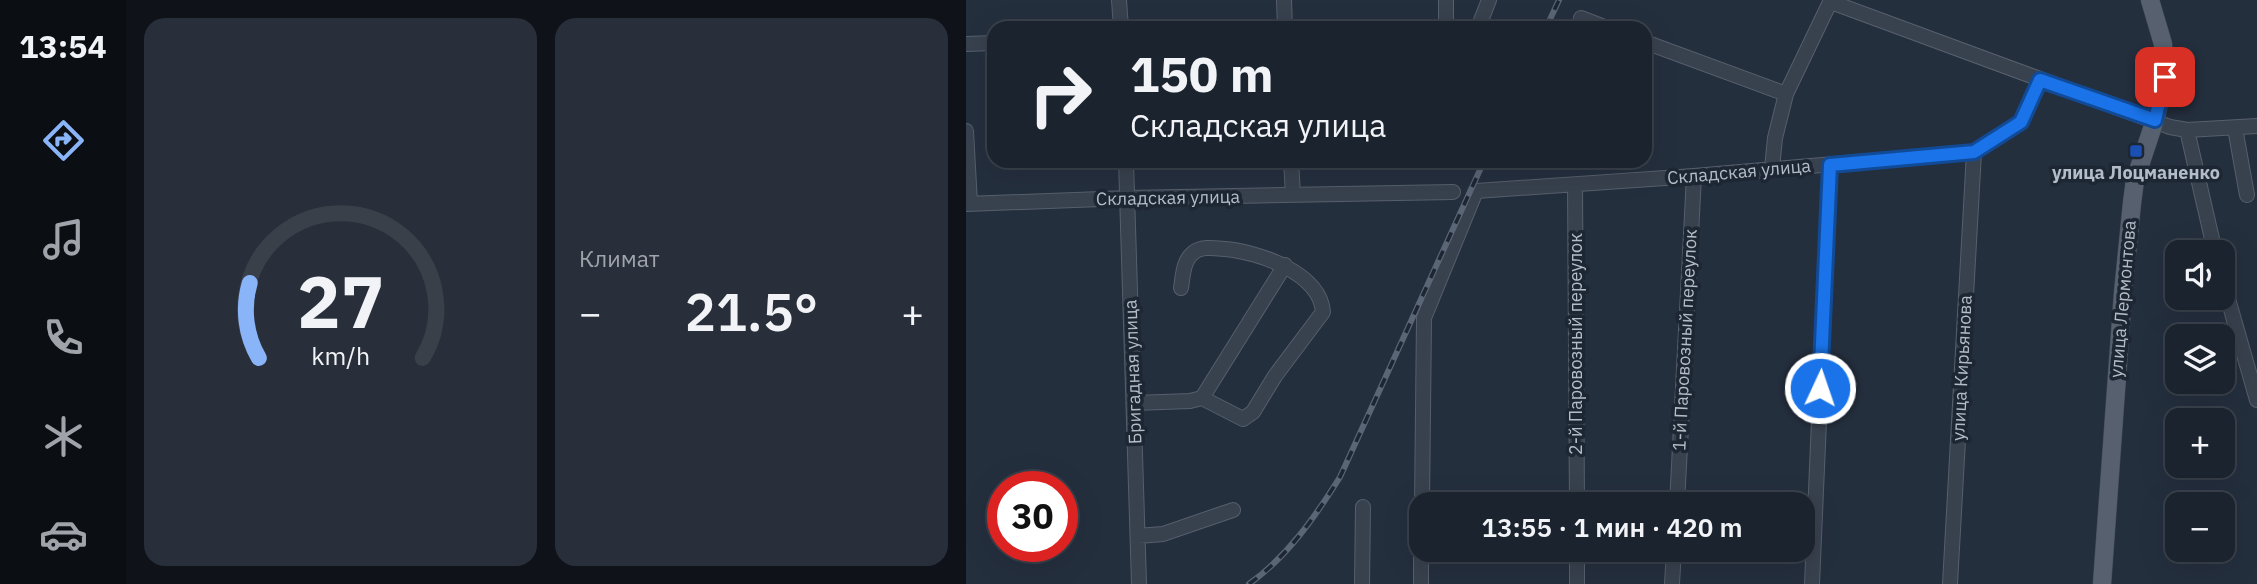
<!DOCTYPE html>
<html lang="ru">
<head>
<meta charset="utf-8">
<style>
	:root { --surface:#1b232e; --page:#282f3a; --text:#f1f3f6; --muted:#a0a4aa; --line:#39404a; --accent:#8ab4f8 }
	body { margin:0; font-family:"IBM Plex Sans",sans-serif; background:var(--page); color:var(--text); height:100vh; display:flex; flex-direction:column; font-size:26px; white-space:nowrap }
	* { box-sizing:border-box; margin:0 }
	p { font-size:23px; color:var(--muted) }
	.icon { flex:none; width:38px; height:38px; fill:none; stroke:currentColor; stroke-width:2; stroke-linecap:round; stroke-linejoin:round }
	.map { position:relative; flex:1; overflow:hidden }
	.panel { display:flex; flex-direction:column; gap:18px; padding:18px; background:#0f1319; width:840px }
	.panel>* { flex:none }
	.guide { position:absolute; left:21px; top:21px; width:665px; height:147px; border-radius:21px; box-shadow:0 7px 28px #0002,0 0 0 2px var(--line); background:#1b232e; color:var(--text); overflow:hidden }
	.tools { position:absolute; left:1199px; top:240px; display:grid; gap:14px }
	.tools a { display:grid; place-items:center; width:70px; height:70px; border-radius:14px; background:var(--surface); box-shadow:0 7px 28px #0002,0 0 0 2px var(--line); font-size:35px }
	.speed { position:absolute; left:21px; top:471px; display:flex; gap:14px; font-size:35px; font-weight:700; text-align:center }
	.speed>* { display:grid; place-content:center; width:91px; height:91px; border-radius:50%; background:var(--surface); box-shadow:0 7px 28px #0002,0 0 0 2px var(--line); line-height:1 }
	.speed .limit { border:10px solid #d22; background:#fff; color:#111 }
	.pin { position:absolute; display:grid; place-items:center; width:60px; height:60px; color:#fff; margin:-30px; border-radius:14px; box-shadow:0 4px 10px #0006 }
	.me { position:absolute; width:77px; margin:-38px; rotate:3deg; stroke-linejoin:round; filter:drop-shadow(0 0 5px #0008) }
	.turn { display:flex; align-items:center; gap:24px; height:147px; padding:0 28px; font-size:32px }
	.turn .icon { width:91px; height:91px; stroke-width:2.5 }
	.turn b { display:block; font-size:49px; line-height:60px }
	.big { font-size:52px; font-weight:600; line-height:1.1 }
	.panel .card { flex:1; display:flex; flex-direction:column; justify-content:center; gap:10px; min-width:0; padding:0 24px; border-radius:21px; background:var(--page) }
	.panel .dial { align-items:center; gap:0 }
	.dial svg { height:182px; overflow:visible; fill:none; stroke:var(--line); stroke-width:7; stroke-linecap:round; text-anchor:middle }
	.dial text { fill:var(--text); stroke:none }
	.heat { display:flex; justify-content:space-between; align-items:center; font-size:38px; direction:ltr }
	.panel .tiles { flex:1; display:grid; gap:18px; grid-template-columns:repeat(2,1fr) }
	.trip { position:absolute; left:443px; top:492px; width:406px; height:70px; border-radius:21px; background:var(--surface); box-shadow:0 7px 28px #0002,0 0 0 2px var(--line); font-weight:600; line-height:70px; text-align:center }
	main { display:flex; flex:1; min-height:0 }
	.dock { display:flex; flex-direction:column; width:126px; justify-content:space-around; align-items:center; background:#0b0e12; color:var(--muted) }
	.dock .icon { width:49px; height:49px }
	.dock .on { color:var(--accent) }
	.dock b { font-size:32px; color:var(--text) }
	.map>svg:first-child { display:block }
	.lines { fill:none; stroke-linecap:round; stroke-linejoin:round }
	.minor-casing { stroke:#565f6c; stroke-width:16 }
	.major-casing { stroke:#414a57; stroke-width:19 }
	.minor { stroke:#38414e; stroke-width:14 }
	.major { stroke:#56606e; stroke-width:18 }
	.rail-casing { stroke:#5a6575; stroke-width:6 }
	.rail { stroke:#1d2633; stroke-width:3.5; stroke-dasharray:10; stroke-linecap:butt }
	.route-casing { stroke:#114b97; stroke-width:18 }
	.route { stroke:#1a73e8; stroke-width:12 }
	.transit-dot { fill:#1a4fb4; stroke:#1d2633; stroke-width:2.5 }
	.labels { text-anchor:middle; stroke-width:7; stroke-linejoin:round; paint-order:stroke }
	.street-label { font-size:18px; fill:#b4bcc9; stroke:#1d2633 }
	.poi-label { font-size:18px; font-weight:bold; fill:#b4bcc9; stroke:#1d2633 }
</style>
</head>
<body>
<main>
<nav class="dock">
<b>13:54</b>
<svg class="icon on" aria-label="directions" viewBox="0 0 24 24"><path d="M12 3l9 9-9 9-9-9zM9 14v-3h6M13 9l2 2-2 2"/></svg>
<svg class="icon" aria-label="music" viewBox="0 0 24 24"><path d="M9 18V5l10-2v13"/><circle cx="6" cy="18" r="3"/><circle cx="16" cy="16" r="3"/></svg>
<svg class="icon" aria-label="phone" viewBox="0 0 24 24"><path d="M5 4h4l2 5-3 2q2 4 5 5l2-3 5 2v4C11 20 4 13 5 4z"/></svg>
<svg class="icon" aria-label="climate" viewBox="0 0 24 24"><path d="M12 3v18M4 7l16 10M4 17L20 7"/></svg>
<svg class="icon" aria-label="car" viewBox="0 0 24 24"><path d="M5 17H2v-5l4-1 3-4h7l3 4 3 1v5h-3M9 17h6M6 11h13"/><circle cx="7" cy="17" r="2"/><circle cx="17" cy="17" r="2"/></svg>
</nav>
<section class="panel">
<div class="tiles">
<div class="card dial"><svg viewBox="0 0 100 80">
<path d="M14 69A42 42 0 1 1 86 69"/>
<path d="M14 69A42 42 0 0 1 10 36" stroke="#8ab4f8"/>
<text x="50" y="56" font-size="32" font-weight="700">27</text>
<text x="50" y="72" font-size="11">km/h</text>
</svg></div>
<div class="card"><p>Климат</p>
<div class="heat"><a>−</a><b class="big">21.5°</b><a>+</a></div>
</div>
</div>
</section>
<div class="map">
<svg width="1291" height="584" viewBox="0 0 1291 584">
	<rect width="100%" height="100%" fill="#242f3e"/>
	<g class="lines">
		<g class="minor-casing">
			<path id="minor" d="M153,0L155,28
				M318,0L319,28
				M480,0V28
				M865,2L1204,127L1221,130L1291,126
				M615,18L641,28
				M512,28L523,0
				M679,42L820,94
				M0,44L28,43
				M1269,128L1281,195
				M1221,130L1249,252
				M0,131L4,204
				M160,161L173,584
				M325,161L327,195
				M806,168L809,138L820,94L865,0
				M609,185L611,504
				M0,204L161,198L487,192
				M1256,278L1291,400
				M215,288C217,276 217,261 227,253C235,246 248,248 259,249C293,252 354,273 357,312L309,376L287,412L277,419L236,398
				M168,403L224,401L236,398L319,265
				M456,504L458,318L510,191L728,176L1008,152L1055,122L1074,80
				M711,504L728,176
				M172,536L197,534L267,510
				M611,550V584
				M396,584L397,507
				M455,584V550
				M706,584L708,550
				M846,584L864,165
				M984,584L1008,152"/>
		</g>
		<g class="major-casing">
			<path id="major" d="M1136,584L1157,293L1166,203L1169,180L1189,120L1199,77L1197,44L1184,0"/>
		</g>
		<use href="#minor" class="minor"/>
		<use href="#major" class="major"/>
		<g class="rail-casing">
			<path id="rail" d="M580,28L593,0
				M283,584C322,556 349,517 374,477L518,161"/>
		</g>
		<use href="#rail" class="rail"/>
	</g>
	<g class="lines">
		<g class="route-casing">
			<path id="route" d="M854,388L864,165L1008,152L1055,122L1074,80L1189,120L1199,77"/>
		</g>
		<use href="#route" class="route"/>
	</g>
	<rect class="transit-dot" x="1163" y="144" width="14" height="14" rx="3.5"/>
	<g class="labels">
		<g class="street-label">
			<text transform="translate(773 172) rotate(-5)" y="6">Складская улица</text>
			<text transform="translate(202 198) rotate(-1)" y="6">Складская улица</text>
			<text transform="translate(1157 299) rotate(-85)" y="6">улица Лермонтова</text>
			<text transform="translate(719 340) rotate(-87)" y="6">1-й Паровозный переулок</text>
			<text transform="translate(610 344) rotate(-90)" y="6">2-й Паровозный переулок</text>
			<text transform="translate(996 368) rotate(-87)" y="6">улица Кирьянова</text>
			<text transform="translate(167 372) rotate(-92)" y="6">Бригадная улица</text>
		</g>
		<g class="poi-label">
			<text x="1170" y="179">улица Лоцманенко</text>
		</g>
	</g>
</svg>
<div class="tools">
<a><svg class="icon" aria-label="sound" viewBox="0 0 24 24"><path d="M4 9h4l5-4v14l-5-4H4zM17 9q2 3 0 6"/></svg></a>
<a><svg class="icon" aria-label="layers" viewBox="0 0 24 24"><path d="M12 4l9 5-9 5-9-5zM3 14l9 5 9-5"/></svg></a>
<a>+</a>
<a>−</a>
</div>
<div class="speed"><div class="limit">30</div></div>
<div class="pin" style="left:1199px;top:77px;background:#d93025"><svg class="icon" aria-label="arrive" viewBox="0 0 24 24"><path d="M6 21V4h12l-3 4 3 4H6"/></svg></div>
<svg class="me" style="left:854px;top:388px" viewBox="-20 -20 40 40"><circle r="17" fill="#1a73e8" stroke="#fff" stroke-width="3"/><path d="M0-11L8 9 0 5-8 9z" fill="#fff"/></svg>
<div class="trip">13:55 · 1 мин · 420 m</div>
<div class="guide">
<div class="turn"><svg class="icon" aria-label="right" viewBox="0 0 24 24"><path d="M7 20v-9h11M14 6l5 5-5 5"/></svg><div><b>150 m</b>Складская улица</div></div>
</div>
</div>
</main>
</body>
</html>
